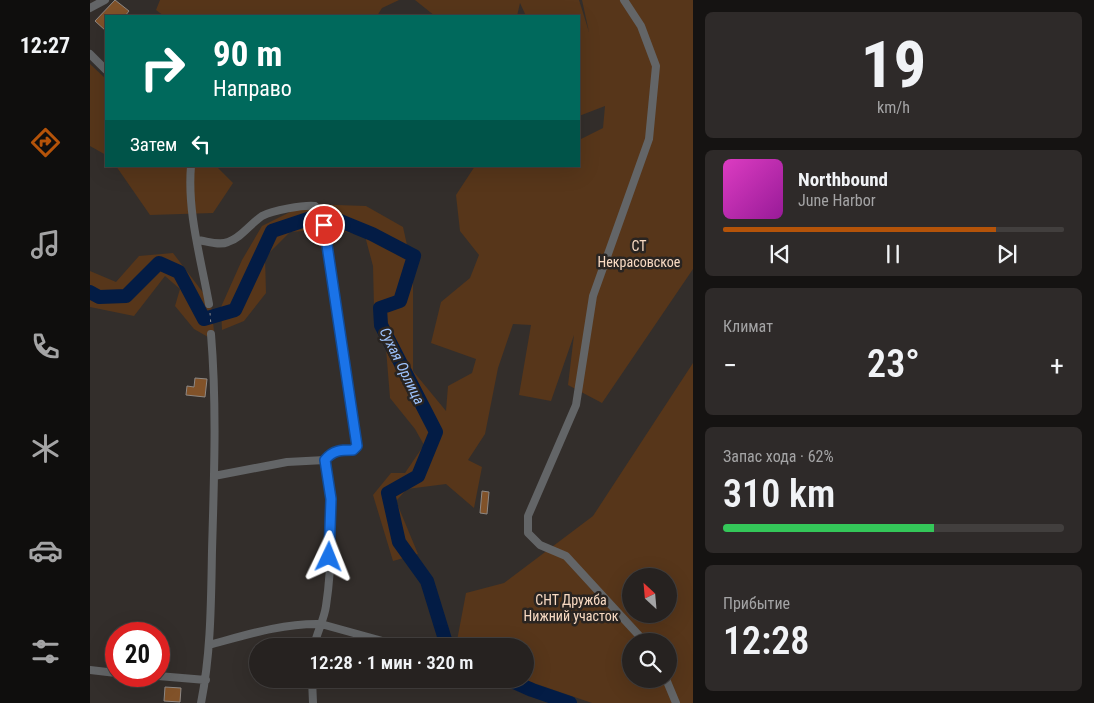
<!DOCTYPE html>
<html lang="ru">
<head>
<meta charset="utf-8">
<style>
	:root { --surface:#262220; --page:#2e2a29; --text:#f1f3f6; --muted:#a4a4a5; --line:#423f3e; --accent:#b45309 }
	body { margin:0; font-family:"Roboto Condensed",sans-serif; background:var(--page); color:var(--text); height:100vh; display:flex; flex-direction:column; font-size:19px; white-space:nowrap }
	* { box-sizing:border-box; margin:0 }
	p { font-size:16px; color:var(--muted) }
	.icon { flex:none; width:28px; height:28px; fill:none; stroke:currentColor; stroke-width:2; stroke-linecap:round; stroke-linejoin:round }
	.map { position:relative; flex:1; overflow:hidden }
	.panel { display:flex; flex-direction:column; gap:12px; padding:12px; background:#151312; width:401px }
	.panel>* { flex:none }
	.banner { position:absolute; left:15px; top:15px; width:475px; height:152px; border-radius:0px; box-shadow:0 5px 20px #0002,0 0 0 1px var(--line); background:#00695c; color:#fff; overflow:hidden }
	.needle { width:32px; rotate:334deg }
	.fabs { position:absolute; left:532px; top:568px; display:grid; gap:10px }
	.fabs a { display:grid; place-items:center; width:55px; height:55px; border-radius:50%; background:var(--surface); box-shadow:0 5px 20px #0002,0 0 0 1px var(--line); font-size:25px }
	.speed { position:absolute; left:15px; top:622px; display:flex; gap:10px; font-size:25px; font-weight:700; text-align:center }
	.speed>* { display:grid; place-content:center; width:65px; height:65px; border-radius:50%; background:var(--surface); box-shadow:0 5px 20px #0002,0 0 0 1px var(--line); line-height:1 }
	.speed .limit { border:8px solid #d22; background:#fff; color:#111 }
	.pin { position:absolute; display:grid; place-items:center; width:42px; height:42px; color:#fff; margin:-21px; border:2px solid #fff; border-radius:50%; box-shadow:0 1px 5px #0007 }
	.me { position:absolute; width:55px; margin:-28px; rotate:2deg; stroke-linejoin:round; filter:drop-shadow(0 0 4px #0008) }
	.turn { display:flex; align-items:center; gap:18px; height:105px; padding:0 25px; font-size:22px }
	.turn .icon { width:65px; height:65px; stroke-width:2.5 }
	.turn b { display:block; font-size:35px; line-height:42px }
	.then { display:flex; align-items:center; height:48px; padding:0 25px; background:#0003; gap:10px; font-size:19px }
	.big { font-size:38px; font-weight:600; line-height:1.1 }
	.panel .widget { flex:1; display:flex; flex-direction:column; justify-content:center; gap:8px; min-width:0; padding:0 18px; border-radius:8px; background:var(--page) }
	.panel .dial { align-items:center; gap:0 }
	.dial b { font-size:65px; line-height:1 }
	.song { display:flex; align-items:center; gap:15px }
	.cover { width:60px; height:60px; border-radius:8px; background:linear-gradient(135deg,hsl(310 70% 55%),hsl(300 70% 35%)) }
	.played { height:5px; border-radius:2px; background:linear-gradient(90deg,var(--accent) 80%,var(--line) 80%) }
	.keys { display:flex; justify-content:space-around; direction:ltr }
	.heat { display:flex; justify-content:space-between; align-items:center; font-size:28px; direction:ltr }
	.charge { height:8px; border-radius:4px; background:linear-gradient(90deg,#34c759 62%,var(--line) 0) }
	.trip { position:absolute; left:159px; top:638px; width:285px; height:50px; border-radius:25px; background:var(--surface); box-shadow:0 5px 20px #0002,0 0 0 1px var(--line); font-weight:600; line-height:50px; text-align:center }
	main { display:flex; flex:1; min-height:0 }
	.tab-bar { display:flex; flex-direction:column; width:90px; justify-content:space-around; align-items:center; background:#0f0e0d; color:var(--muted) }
	.tab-bar .icon { width:35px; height:35px }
	.tab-bar .selected { color:var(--accent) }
	.tab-bar b { font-size:22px; color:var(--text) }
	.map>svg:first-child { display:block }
	.green { fill:#57361a; fill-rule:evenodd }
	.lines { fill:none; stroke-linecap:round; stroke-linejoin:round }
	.river { stroke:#031c45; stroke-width:14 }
	.building { fill:#815229; stroke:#8e8884 }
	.path { stroke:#8f8b88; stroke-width:1; stroke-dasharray:2.5 4; stroke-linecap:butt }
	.minor { stroke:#636567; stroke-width:8 }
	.route-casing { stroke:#114b97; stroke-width:12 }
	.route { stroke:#1a73e8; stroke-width:9 }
	.labels { text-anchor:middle; stroke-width:5; stroke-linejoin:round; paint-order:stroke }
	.park-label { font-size:14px; fill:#f8dac3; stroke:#292421 }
	.water-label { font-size:15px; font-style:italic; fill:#9ec3fd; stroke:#292421 }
</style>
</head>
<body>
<main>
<nav class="tab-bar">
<b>12:27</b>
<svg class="icon selected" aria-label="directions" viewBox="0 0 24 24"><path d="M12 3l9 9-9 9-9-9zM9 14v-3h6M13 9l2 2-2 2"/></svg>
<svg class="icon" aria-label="music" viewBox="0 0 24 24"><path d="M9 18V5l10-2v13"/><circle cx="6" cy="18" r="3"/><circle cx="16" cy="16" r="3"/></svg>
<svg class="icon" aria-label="phone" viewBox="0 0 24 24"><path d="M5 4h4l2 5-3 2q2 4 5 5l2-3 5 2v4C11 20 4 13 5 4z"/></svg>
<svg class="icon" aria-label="climate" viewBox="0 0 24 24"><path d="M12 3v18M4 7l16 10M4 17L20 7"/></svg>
<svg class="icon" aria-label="car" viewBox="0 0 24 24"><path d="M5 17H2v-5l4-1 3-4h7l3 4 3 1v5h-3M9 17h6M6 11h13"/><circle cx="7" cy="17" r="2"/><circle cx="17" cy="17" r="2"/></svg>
<svg class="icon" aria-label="filters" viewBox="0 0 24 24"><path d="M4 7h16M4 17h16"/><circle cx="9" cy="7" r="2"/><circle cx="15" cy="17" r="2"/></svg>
</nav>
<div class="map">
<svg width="603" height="703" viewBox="0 0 603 703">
	<rect width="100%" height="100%" fill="#332e2b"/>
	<path class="green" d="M70,0H309L292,8L287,16H74L66,10Z
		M325,0H489L499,32L492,0H603V269L512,403L478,385L484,335L461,401L429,395L441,325L423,324L408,368L395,434L378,460L392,467L384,508L356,484L317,489L306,501L328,554L303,561L283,495L301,473H315L334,445L325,429L300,398L295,336L284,307L283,266L275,236L241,229L200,232L175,257L176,293L154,321L132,330L131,307L152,260L172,226L216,204L276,206L313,227L323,272V371L356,411L358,386L382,373L386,359L341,343L351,302L380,278L389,255L370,231L366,195L385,166H489V140L513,128L515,106L489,116V16H436L430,3L427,16H345Z
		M0,64L16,79V155L0,146Z
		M26,166H126L143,183L123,213L60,215Z
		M83,253L121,303L125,341L104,329L85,306L90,289L75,276L44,316L0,307V271L26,282L49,256Z
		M603,363V703H502L432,679H435V646H366L376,593L414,583L503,516ZM541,576H579V614H541ZM541,641H579V679H541Z"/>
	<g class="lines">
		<path class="river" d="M0,292L9,297L36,296L69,263L89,272L114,319L145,310L182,231L233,214L282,234L324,256L310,301L290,308L291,325L346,432L328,476L298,493L309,542L337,581L357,646
			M417,679L442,690L480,703"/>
	</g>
	<path class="building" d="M25,0L39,11L35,16H16V31L5,21Z
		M105,378L117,379L115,397L96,395L97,386L104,387Z
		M392,491L399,492L397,514L390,513Z
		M75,687L91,688L90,702L74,701Z"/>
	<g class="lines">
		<path class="path" d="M120,313L121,326"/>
		<path class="minor" d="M534,0L551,26L566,66L559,139L503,296L486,405L438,516V533L450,545L476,556L554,641
			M0,8L15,0
			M0,54L16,70
			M101,166C97,212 111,259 119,304
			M107,240C117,241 129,246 138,242C151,238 160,224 172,216C183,210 213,205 225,206L230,211
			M124,476L197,462L235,460
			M119,645C156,635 193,623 231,624L307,645
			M224,646C227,632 234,620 236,606C243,560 242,505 235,460C243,450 251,450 263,450L267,446L234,225
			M0,670L26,673
			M68,676L116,680
			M222,679L223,703
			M576,679L586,703
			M111,703C121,653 121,602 122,551C124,479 127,407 121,334"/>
	</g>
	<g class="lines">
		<g class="route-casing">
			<path id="route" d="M234,225L267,446L263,450C251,450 243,450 235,460L241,499L239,557"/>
		</g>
		<use href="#route" class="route"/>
	</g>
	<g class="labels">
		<g class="park-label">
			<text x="549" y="251">СТ<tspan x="549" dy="16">Некрасовское</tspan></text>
			<text x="481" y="605">СНТ Дружба<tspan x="481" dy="16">Нижний участок</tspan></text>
		</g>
		<g class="water-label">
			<text transform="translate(312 366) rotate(64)" y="5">Сухая Орлица</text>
		</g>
	</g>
</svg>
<div class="fabs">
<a><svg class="needle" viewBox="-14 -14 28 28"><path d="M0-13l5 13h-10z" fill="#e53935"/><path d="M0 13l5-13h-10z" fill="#a4a4a5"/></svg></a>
<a><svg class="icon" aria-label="search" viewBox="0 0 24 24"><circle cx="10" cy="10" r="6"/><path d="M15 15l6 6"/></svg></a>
</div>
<div class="speed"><div class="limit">20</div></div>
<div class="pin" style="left:234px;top:225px;background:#d93025"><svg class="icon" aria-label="arrive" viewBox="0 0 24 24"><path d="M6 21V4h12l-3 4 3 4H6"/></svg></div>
<svg class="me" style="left:239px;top:557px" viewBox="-20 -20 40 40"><path d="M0-17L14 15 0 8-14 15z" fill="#1a73e8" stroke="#fff" stroke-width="4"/></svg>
<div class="trip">12:28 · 1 мин · 320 m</div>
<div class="banner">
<div class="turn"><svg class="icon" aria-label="right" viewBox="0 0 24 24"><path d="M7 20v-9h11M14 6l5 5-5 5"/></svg><div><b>90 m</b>Направо</div></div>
<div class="then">Затем<svg class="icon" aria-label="left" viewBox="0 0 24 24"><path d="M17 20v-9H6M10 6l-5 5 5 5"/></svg></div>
</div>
</div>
<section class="panel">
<div class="widget dial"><b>19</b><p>km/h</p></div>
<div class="widget">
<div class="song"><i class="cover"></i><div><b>Northbound</b><p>June Harbor</p></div></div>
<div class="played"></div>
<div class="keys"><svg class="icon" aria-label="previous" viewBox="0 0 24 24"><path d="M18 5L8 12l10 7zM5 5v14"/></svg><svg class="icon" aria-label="pause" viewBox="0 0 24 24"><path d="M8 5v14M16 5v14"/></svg><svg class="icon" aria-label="next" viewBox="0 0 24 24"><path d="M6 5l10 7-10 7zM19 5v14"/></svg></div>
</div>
<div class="widget"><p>Климат</p>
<div class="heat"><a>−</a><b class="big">23°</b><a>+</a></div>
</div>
<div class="widget"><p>Запас хода · 62%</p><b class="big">310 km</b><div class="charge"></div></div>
<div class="widget"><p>Прибытие</p><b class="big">12:28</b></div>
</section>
</main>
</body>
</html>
